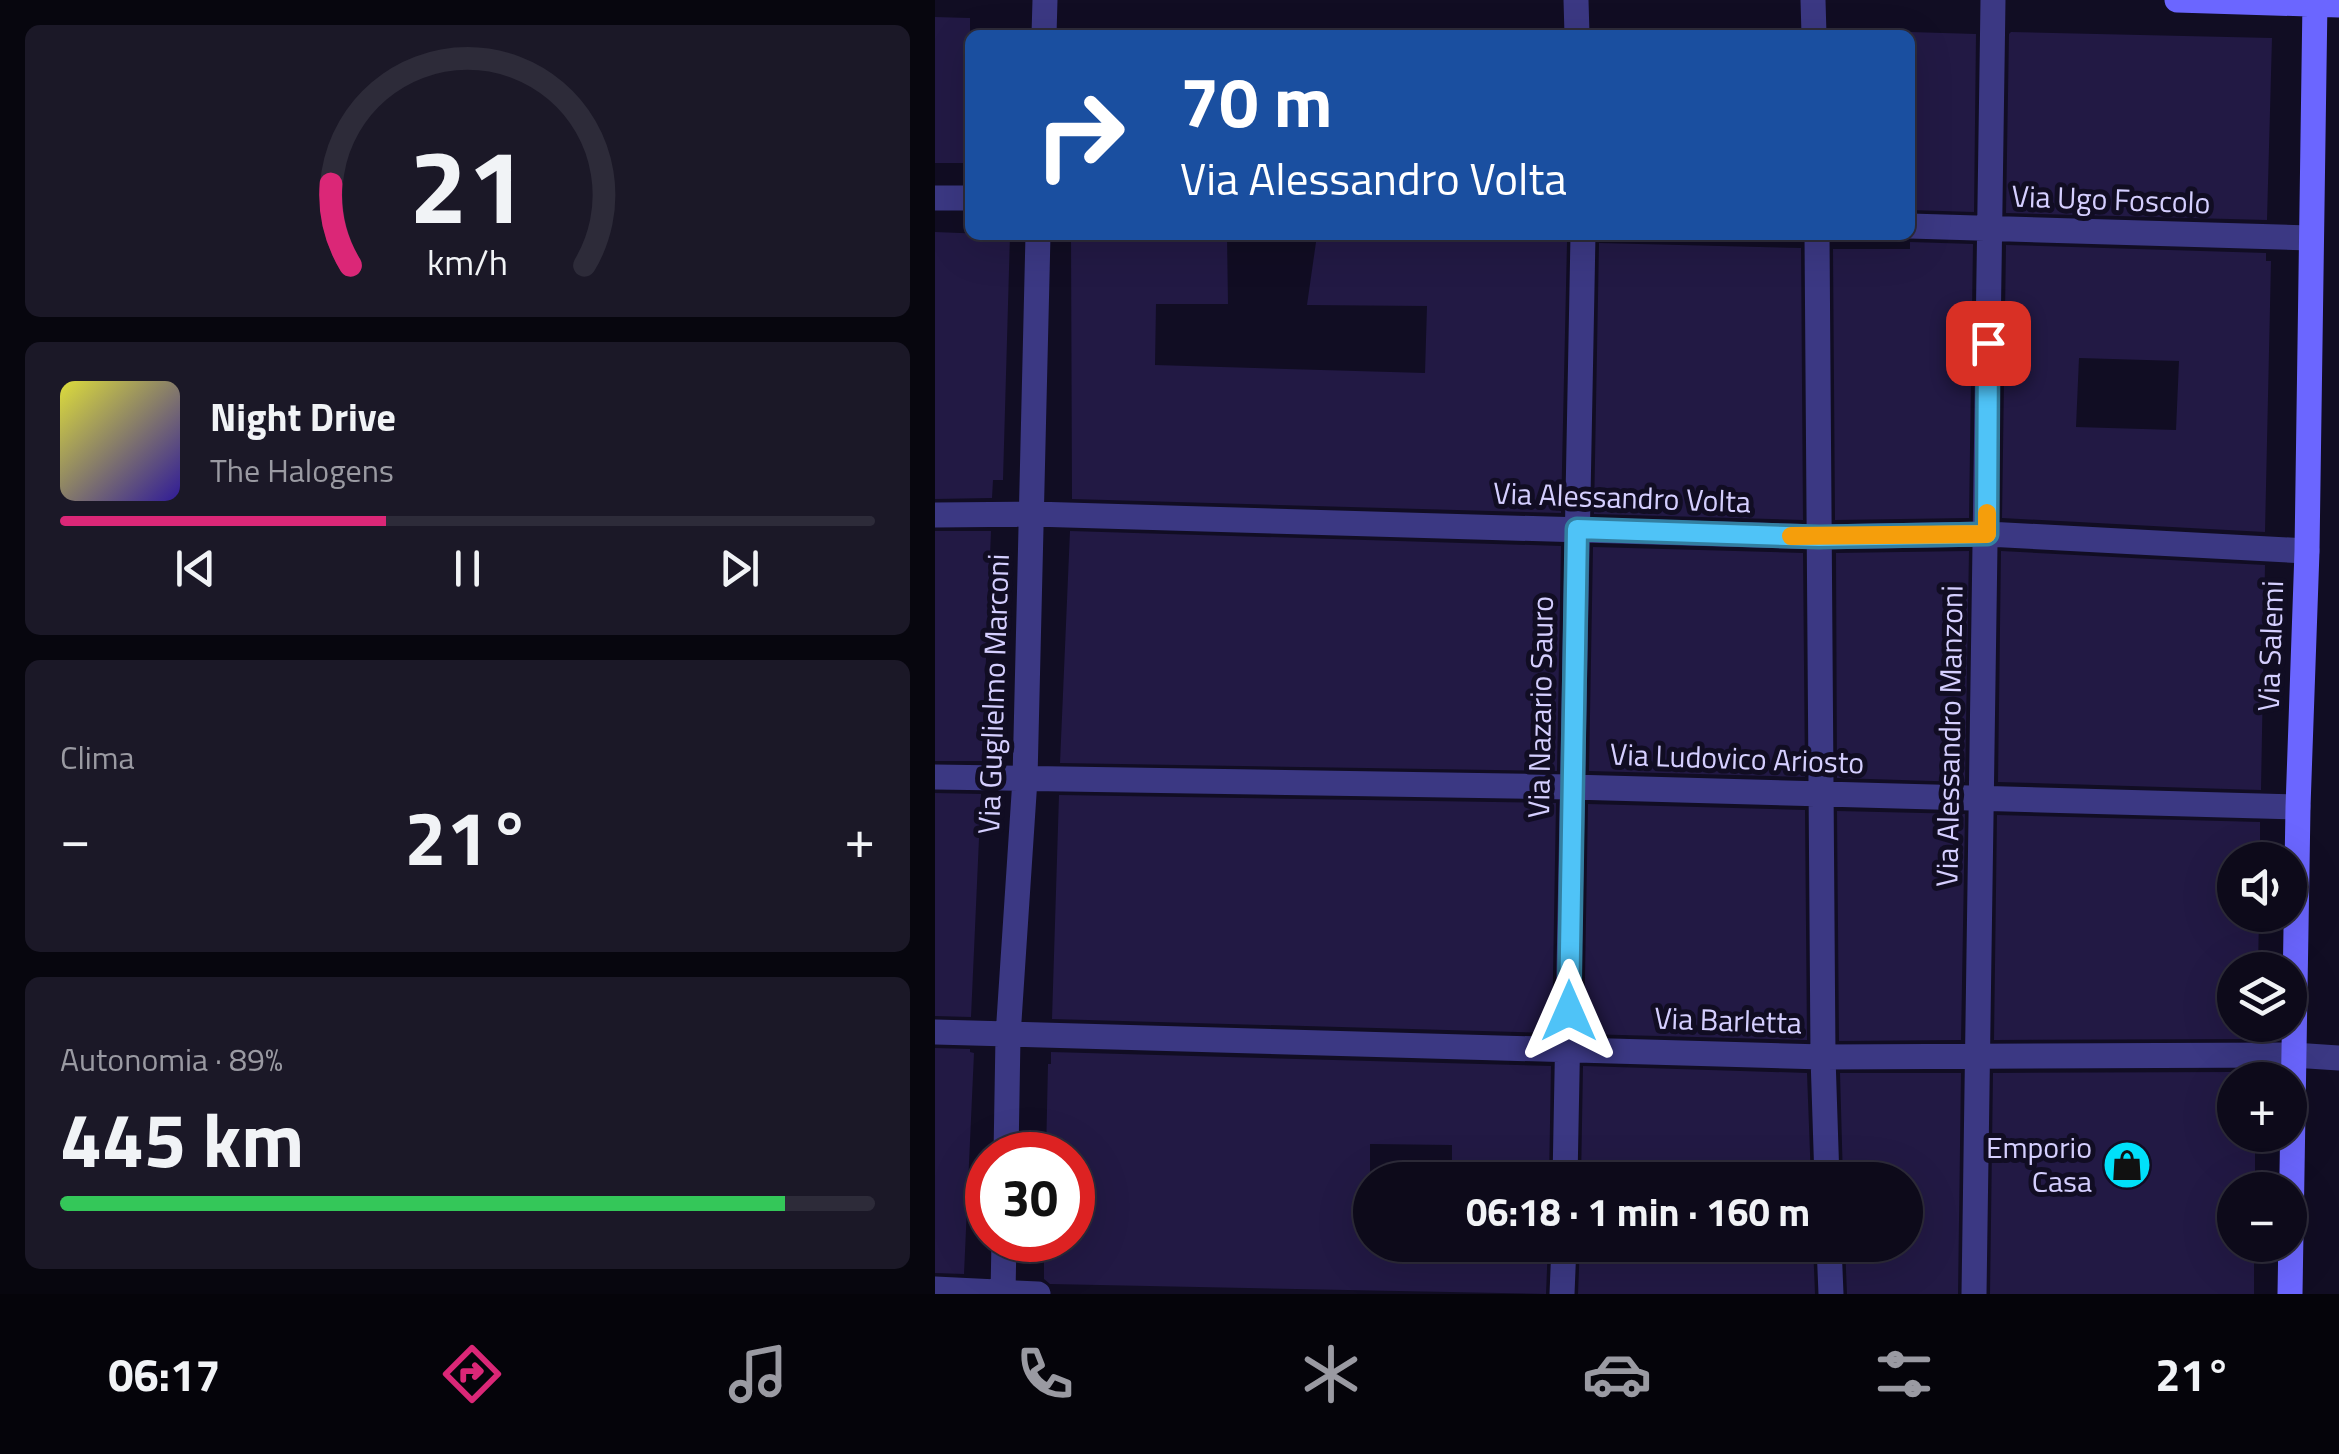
<!DOCTYPE html>
<html lang="it">
<head>
<meta charset="utf-8">
<style>
	:root { --surface:#0d0a1a; --page:#1b1827; --text:#f1f3f6; --muted:#9a9aa2; --line:#2d2b39; --accent:#db2777 }
	body { margin:0; font-family:"Titillium Web",sans-serif; background:var(--page); color:var(--text); height:100vh; display:flex; flex-direction:column; font-size:38px; white-space:nowrap }
	* { box-sizing:border-box; margin:0 }
	p { font-size:32px; color:var(--muted) }
	.icon { flex:none; width:55px; height:55px; fill:none; stroke:currentColor; stroke-width:2; stroke-linecap:round; stroke-linejoin:round }
	.map { position:relative; flex:1; overflow:hidden }
	.side { display:flex; flex-direction:column; gap:25px; padding:25px; background:#07060e; width:935px }
	.side>* { flex:none }
	.hud { position:absolute; left:30px; top:30px; width:950px; height:210px; border-radius:15px; box-shadow:0 10px 40px #0002,0 0 0 2px var(--line); background:#1a4fa0; color:#fff; overflow:hidden }
	.buttons { position:absolute; left:1282px; top:842px; display:grid; gap:20px }
	.buttons a { display:grid; place-items:center; width:90px; height:90px; border-radius:50%; background:var(--surface); box-shadow:0 10px 40px #0002,0 0 0 2px var(--line); font-size:50px }
	.speed { position:absolute; left:30px; top:1132px; display:flex; gap:20px; font-size:50px; font-weight:700; text-align:center }
	.speed>* { display:grid; place-content:center; width:130px; height:130px; border-radius:50%; background:var(--surface); box-shadow:0 10px 40px #0002,0 0 0 2px var(--line); line-height:1 }
	.speed .limit { border:15px solid #d22; background:#fff; color:#111 }
	.pin { position:absolute; display:grid; place-items:center; width:85px; height:85px; color:#fff; margin:-42px; border-radius:20px; box-shadow:0 5px 15px #0006 }
	.me { position:absolute; width:110px; margin:-55px; rotate:0deg; stroke-linejoin:round; filter:drop-shadow(0 0 8px #0008) }
	.turn { display:flex; align-items:center; gap:35px; height:210px; padding:0 50px; font-size:45px }
	.turn .icon { width:130px; height:130px; stroke-width:2.5 }
	.turn b { display:block; font-size:70px; line-height:85px }
	.big { font-size:75px; font-weight:700; line-height:1.1 }
	.side .card { flex:1; display:flex; flex-direction:column; justify-content:center; gap:15px; min-width:0; padding:0 35px; border-radius:15px; background:var(--page) }
	.side .dial { align-items:center; gap:0 }
	.dial svg { height:260px; overflow:visible; fill:none; stroke:var(--line); stroke-width:7; stroke-linecap:round; text-anchor:middle }
	.dial text { fill:var(--text); stroke:none }
	.song { display:flex; align-items:center; gap:30px }
	.cover { width:120px; height:120px; border-radius:15px; background:linear-gradient(135deg,hsl(60 70% 55%),hsl(250 70% 35%)) }
	.played { height:10px; border-radius:5px; background:linear-gradient(90deg,var(--accent) 40%,var(--line) 40%) }
	.keys { display:flex; justify-content:space-around; direction:ltr }
	.heat { display:flex; justify-content:space-between; align-items:center; font-size:55px; direction:ltr }
	.charge { height:15px; border-radius:8px; background:linear-gradient(90deg,#34c759 89%,var(--line) 0) }
	.trip { position:absolute; left:418px; top:1162px; width:570px; height:100px; border-radius:50px; background:var(--surface); box-shadow:0 10px 40px #0002,0 0 0 2px var(--line); font-weight:700; line-height:100px; text-align:center }
	.tabs { display:flex; height:160px; justify-content:space-around; align-items:center; background:#05040a; color:var(--muted) }
	.tabs .icon { width:70px; height:70px }
	.tabs .selected { color:var(--accent) }
	.tabs b { font-size:45px; color:var(--text) }
	main { display:flex; flex:1; min-height:0 }
	.map>svg:first-child { display:block }
	.building { fill:#221944; fill-rule:evenodd }
	.lines { fill:none; stroke-linecap:round; stroke-linejoin:round }
	.street { stroke:#3b3883; stroke-width:25 }
	.secondary { stroke:#6b66ff; stroke-width:25 }
	.route-casing { stroke:#337fa1; stroke-width:25 }
	.route { stroke:#4fc3f7; stroke-width:18 }
	.slow { stroke:#f59e0b; stroke-width:18 }
	.labels { text-anchor:middle; stroke-width:10; stroke-linejoin:round; paint-order:stroke }
	.street-label { font-size:30px; fill:#d5cfff; stroke:#110d23 }
	.poi-label { font-size:30px; fill:#d5cfff; stroke:#110d23; text-anchor:end }
</style>
</head>
<body>
<main>
<section class="side">
<div class="card dial"><svg viewBox="0 0 100 80">
<path d="M14 69A42 42 0 1 1 86 69"/>
<path d="M14 69A42 42 0 0 1 8 44" stroke="#db2777"/>
<text x="50" y="56" font-size="32" font-weight="700">21</text>
<text x="50" y="72" font-size="11">km/h</text>
</svg></div>
<div class="card">
<div class="song"><i class="cover"></i><div><b>Night Drive</b><p>The Halogens</p></div></div>
<div class="played"></div>
<div class="keys"><svg class="icon" aria-label="previous" viewBox="0 0 24 24"><path d="M18 5L8 12l10 7zM5 5v14"/></svg><svg class="icon" aria-label="pause" viewBox="0 0 24 24"><path d="M8 5v14M16 5v14"/></svg><svg class="icon" aria-label="next" viewBox="0 0 24 24"><path d="M6 5l10 7-10 7zM19 5v14"/></svg></div>
</div>
<div class="card"><p>Clima</p>
<div class="heat"><a>−</a><b class="big">21°</b><a>+</a></div>
</div>
<div class="card"><p>Autonomia · 89%</p><b class="big">445 km</b><div class="charge"></div></div>
</section>
<div class="map">
<svg width="1404" height="1294" viewBox="0 0 1404 1294">
	<rect width="100%" height="100%" fill="#110d23"/>
	<path class="building" d="M0,17L35,18V163H0Z
		M975,32L1041,34L1039,212L975,210Z
		M1076,32L1337,38L1332,220L1071,213L1074,34Z
		M0,232L75,235L68,480H58L57,498L0,499Z
		M136,235H292L293,304H221L220,365L490,373L492,306L372,305L382,235L628,240L632,242L626,513L137,499Z
		M975,242L1038,244L1034,518L900,520L898,249H975Z
		M664,243L866,248L868,520L659,514Z
		M1071,245L1331,253V261H1336L1330,532L1067,518ZM1144,358L1244,361L1241,430L1141,427Z
		M0,531H56L47,761H0Z
		M135,531L626,546L622,771L125,763Z
		M658,547L868,553L870,777L654,771Z
		M1034,551L1030,782L902,778L901,553Z
		M1066,551L1330,565L1326,790L1063,782Z
		M0,793L46,794L36,1017L0,1016Z
		M124,795L621,803L617,1033L117,1019Z
		M653,804L870,810L872,1040L649,1034Z
		M902,811L1030,814L1026,1040L904,1041Z
		M1062,815L1325,822V860H1300V915H1324L1323,970H1300V1025H1322V1039L1059,1040Z
		M0,1048L35,1049V1052L39,1053L29,1274L0,1273Z
		M116,1052L616,1066L614,1180H517V1145L435,1144V1245H613L611,1294L115,1284L109,1279V1240H138V1155H111L113,1064H116Z
		M648,1066L872,1073L876,1180H646Z
		M1300,1072V1135H1320V1190H1300V1245H1319V1294H1055L1058,1073Z
		M905,1073H1026L1023,1294H912L910,1245H970V1180H908Z
		M645,1245H878L880,1294H643Z"/>
	<g class="lines">
		<path class="street" d="M641,0L642,35
			M878,0L879,35
			M109,35L110,0
			M0,198H35
			M975,226L1374,238
			M882,235L888,1057L892,1180
			M0,515L98,514L884,537L1052,534L1372,551
			M0,777L636,787L1363,807
			M0,1032L888,1057L1358,1055L1404,1058
			M71,1155L73,1036L90,779L103,235
			M630,1180L648,235
			M894,1245L896,1294
			M0,1289L103,1294
			M68,1294L69,1240
			M627,1294L629,1245
			M1039,1294L1058,0"/>
		<path class="secondary" d="M1242,0L1404,5
			M1355,1294L1363,807L1372,551L1380,0"/>
	</g>
	<g class="lines">
		<g class="route-casing">
			<path id="route" d="M634,1011L642,529L884,537L1052,534L1053,343"/>
		</g>
		<use href="#route" class="route"/>
		<path class="slow" d="M856,536L1052,534V513"/>
	</g>
	<defs>
		<g id="shop-disc" transform="scale(2.5)"><circle r="9.5" fill="#00e0fa" stroke="#110d23"/><path d="M-5-2.5h2.3a2.7 3.5 0 0 1 5.4 0H5L5.5 6h-11ZM-1.5-2.5h3a1.5 2.3 0 0 0-3 0Z" fill="#111"/></g>
	</defs>
	<g fill-rule="evenodd">
		<use href="#shop-disc" x="1192" y="1165"/>
	</g>
	<g class="labels">
		<g class="street-label">
			<text transform="translate(1176 200) rotate(2)" y="10">Via Ugo Foscolo</text>
			<text transform="translate(687 498) rotate(2)" y="10">Via Alessandro Volta</text>
			<text transform="translate(1336 646) rotate(-88)" y="10">Via Salemi</text>
			<text transform="translate(59 694) rotate(-88)" y="10">Via Guglielmo Marconi</text>
			<text transform="translate(606 707) rotate(-89)" y="10">Via Nazario Sauro</text>
			<text transform="translate(1015 736) rotate(-89)" y="10">Via Alessandro Manzoni</text>
			<text transform="translate(802 759) rotate(2)" y="10">Via Ludovico Ariosto</text>
			<text transform="translate(793 1021) rotate(2)" y="10">Via Barletta</text>
		</g>
		<g class="poi-label">
			<text x="1157" y="1158">Emporio<tspan x="1157" dy="34">Casa</tspan></text>
		</g>
	</g>
</svg>
<div class="buttons">
<a><svg class="icon" aria-label="sound" viewBox="0 0 24 24"><path d="M4 9h4l5-4v14l-5-4H4zM17 9q2 3 0 6"/></svg></a>
<a><svg class="icon" aria-label="layers" viewBox="0 0 24 24"><path d="M12 4l9 5-9 5-9-5zM3 14l9 5 9-5"/></svg></a>
<a>+</a>
<a>−</a>
</div>
<div class="speed"><div class="limit">30</div></div>
<div class="pin" style="left:1053px;top:343px;background:#d93025"><svg class="icon" aria-label="arrive" viewBox="0 0 24 24"><path d="M6 21V4h12l-3 4 3 4H6"/></svg></div>
<svg class="me" style="left:634px;top:1011px" viewBox="-20 -20 40 40"><path d="M0-17L14 15 0 8-14 15z" fill="#4fc3f7" stroke="#fff" stroke-width="4"/></svg>
<div class="trip">06:18 · 1 min · 160 m</div>
<div class="hud">
<div class="turn"><svg class="icon" aria-label="right" viewBox="0 0 24 24"><path d="M7 20v-9h11M14 6l5 5-5 5"/></svg><div><b>70 m</b>Via Alessandro Volta</div></div>
</div>
</div>
</main>
<nav class="tabs">
<b>06:17</b>
<svg class="icon selected" aria-label="directions" viewBox="0 0 24 24"><path d="M12 3l9 9-9 9-9-9zM9 14v-3h6M13 9l2 2-2 2"/></svg>
<svg class="icon" aria-label="music" viewBox="0 0 24 24"><path d="M9 18V5l10-2v13"/><circle cx="6" cy="18" r="3"/><circle cx="16" cy="16" r="3"/></svg>
<svg class="icon" aria-label="phone" viewBox="0 0 24 24"><path d="M5 4h4l2 5-3 2q2 4 5 5l2-3 5 2v4C11 20 4 13 5 4z"/></svg>
<svg class="icon" aria-label="climate" viewBox="0 0 24 24"><path d="M12 3v18M4 7l16 10M4 17L20 7"/></svg>
<svg class="icon" aria-label="car" viewBox="0 0 24 24"><path d="M5 17H2v-5l4-1 3-4h7l3 4 3 1v5h-3M9 17h6M6 11h13"/><circle cx="7" cy="17" r="2"/><circle cx="17" cy="17" r="2"/></svg>
<svg class="icon" aria-label="filters" viewBox="0 0 24 24"><path d="M4 7h16M4 17h16"/><circle cx="9" cy="7" r="2"/><circle cx="15" cy="17" r="2"/></svg>
<b>21°</b>
</nav>
</body>
</html>
